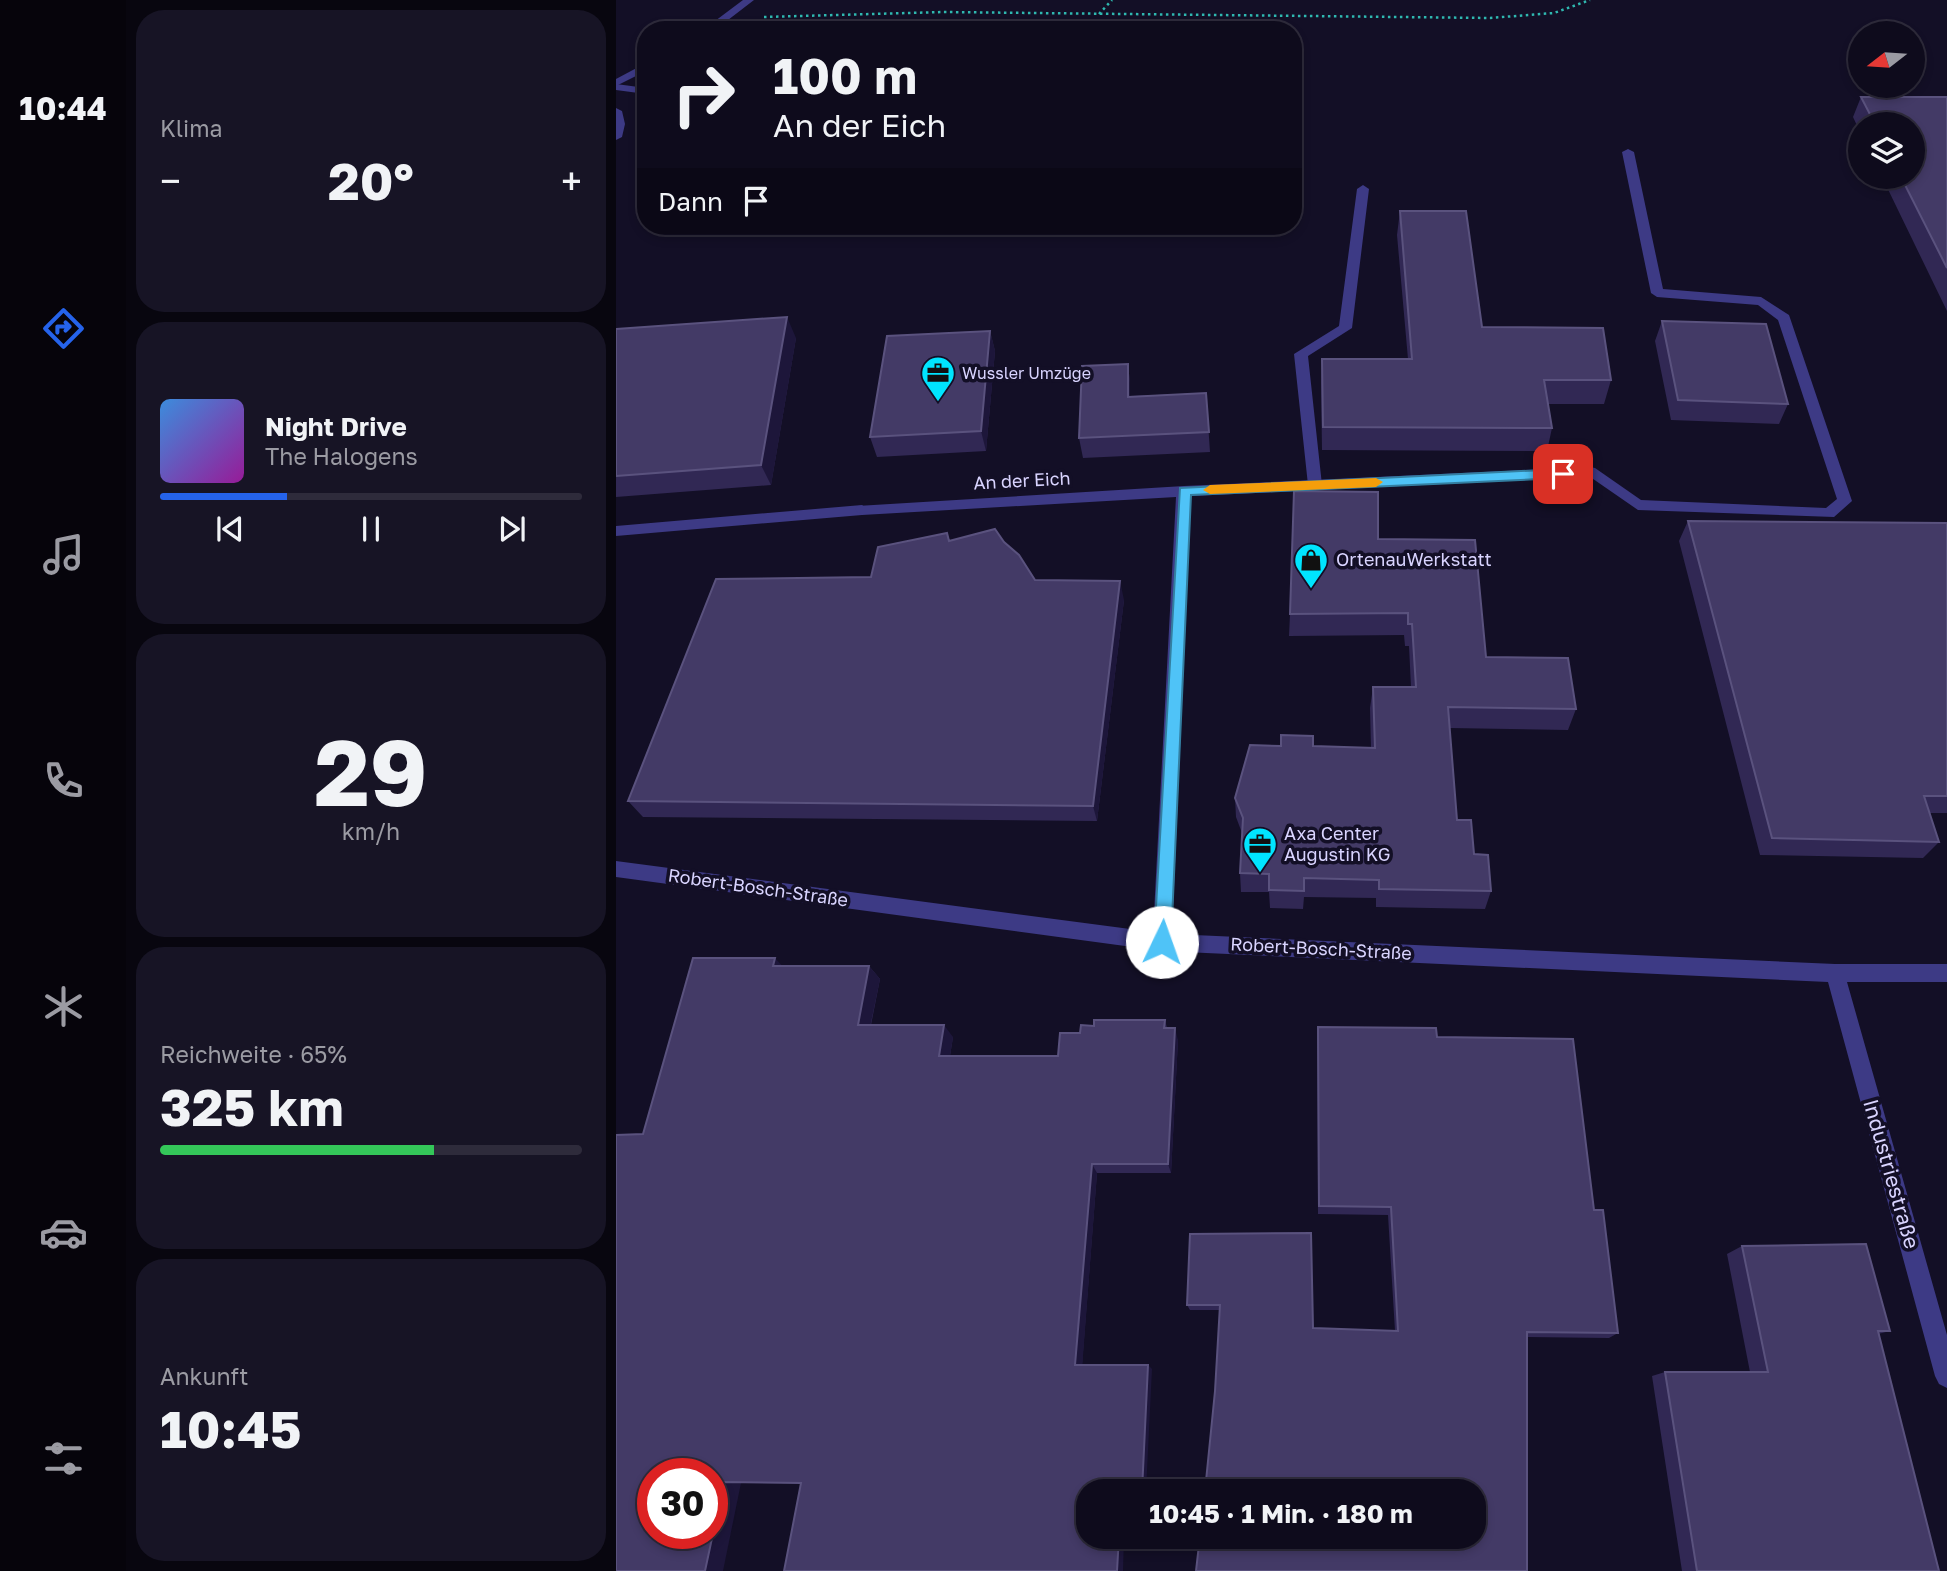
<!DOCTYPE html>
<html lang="de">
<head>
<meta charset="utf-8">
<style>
	:root { --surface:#0e0b1c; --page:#171425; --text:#f1f3f6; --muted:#9b9ba3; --line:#2e2b3b; --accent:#2563eb }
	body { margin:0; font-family:"Golos Text",sans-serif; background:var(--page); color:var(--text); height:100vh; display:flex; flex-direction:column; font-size:26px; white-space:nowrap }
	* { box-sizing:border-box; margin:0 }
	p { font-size:23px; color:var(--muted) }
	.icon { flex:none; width:38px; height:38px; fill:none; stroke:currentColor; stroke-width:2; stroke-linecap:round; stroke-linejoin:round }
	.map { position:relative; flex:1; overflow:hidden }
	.drawer { display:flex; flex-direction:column; gap:10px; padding:10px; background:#08060f; width:490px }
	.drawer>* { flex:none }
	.guide { position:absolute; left:21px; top:21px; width:665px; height:214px; border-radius:28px; box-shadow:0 4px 10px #0003,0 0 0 2px var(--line); background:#0e0b1c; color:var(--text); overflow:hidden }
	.needle { width:46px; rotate:253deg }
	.fabs { position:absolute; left:1232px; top:21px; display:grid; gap:14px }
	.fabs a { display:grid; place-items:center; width:77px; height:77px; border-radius:50%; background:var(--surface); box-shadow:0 4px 10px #0003,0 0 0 2px var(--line); font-size:35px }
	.speed { position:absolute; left:21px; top:1458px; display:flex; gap:14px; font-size:35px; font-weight:700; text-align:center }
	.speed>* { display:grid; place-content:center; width:91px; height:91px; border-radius:50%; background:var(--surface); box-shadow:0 4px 10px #0003,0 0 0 2px var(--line); line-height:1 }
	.speed .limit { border:10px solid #d22; background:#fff; color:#111 }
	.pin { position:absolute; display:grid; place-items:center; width:60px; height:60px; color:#fff; margin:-30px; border-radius:14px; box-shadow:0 4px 10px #0006 }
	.me { position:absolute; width:77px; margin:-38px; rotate:3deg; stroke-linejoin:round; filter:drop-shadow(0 0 5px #0008) }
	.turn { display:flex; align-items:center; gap:24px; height:147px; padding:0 21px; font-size:32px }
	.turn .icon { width:91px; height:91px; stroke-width:2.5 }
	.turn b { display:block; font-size:49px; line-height:60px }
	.then { display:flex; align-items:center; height:66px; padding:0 21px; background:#0003; gap:14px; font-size:26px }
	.big { font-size:52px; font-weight:700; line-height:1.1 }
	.drawer .widget { flex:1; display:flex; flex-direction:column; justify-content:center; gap:10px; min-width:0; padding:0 24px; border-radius:28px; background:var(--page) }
	.drawer .dial { align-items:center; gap:0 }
	.dial b { font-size:91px; line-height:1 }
	.song { display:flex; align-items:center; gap:21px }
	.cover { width:84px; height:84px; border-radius:10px; background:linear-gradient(135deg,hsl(210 70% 55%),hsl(300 70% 35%)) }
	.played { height:7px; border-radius:4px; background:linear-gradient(90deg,var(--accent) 30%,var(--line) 30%) }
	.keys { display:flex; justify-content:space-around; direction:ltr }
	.heat { display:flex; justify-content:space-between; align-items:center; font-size:38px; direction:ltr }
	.charge { height:10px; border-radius:5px; background:linear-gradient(90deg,#34c759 65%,var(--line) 0) }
	.trip { position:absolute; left:460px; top:1479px; width:410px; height:70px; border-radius:28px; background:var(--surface); box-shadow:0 4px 10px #0003,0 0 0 2px var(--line); font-weight:700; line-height:70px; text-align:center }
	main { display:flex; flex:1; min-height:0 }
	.tab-bar { display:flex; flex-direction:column; width:126px; justify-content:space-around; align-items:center; background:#06040b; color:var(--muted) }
	.tab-bar .icon { width:49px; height:49px }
	.tab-bar .active { color:var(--accent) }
	.tab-bar b { font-size:32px; color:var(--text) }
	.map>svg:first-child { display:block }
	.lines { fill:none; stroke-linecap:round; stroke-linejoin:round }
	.path { stroke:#2fb8b0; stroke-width:2.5; stroke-dasharray:2.5 3.5; stroke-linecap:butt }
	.service { fill:#3d3a85; fill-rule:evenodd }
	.minor { fill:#3d3a85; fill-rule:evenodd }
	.tertiary { fill:#3d3a85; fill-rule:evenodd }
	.wall { fill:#312854 }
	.shaded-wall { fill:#1d163a }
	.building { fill:#433a66; stroke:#5a527e; stroke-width:2; fill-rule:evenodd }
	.route { fill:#4fc3f7; stroke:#337fa1; stroke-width:2 }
	.slow { fill:#f59e0b }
	.labels { text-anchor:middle; stroke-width:7; stroke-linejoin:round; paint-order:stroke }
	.far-poi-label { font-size:16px; fill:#d9d4ff; stroke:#130f26; text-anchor:start }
	.street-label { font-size:18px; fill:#d9d4ff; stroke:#130f26 }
	.poi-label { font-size:18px; fill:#d9d4ff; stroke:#130f26; text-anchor:start }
	.near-street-label { font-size:21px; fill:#d9d4ff; stroke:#130f26 }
</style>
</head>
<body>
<main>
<nav class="tab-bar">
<b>10:44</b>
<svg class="icon active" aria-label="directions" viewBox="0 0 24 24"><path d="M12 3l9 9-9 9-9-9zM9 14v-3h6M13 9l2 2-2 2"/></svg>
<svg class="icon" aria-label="music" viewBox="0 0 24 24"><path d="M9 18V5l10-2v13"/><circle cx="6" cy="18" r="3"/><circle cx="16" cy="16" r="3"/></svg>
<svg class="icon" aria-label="phone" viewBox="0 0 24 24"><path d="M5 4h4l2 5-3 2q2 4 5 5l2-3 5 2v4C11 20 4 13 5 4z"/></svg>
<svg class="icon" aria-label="climate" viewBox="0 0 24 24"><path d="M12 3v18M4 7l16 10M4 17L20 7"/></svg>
<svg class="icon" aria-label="car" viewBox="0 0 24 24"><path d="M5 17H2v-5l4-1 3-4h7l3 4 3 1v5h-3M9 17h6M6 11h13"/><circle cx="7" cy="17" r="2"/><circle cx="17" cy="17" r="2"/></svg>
<svg class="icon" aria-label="filters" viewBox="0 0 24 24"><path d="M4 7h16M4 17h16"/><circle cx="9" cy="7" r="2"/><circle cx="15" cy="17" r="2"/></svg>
</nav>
<section class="drawer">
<div class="widget"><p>Klima</p>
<div class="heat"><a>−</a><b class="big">20°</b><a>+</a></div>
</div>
<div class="widget">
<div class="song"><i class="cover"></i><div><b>Night Drive</b><p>The Halogens</p></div></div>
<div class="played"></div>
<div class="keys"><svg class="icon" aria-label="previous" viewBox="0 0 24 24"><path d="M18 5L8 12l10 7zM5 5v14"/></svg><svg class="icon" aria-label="pause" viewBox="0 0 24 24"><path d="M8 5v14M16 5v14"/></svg><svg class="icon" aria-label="next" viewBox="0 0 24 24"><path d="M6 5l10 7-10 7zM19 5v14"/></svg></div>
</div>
<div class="widget dial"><b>29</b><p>km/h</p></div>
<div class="widget"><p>Reichweite · 65%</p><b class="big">325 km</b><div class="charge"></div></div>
<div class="widget"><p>Ankunft</p><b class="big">10:45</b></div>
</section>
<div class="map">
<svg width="1331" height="1571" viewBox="0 0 1331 1571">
	<rect width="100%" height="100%" fill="#130f26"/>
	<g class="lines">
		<path class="path" d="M483,14L496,0
			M148,17L327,12L874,18L938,13L974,0"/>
		<path class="service" d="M0,84L30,88V94L0,90Z
			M0,108L6,111L9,124L6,137L0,140Z
			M1012,149L1018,152L1047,289L1145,297L1173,315L1236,501L1218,517L1022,510L967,472L974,467L979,468L1025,500L1210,508L1221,499L1162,320L1142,305L1041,297L1035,293L1006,152Z
			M747,185L753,189L736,328L692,356L706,485L699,490L692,485L678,354L723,326L741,189Z
			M246,505L253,510L246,515L0,536V526Z"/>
		<path class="minor" d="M974,467L981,472L974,477L575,496L556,934L1219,964H1331V982H1231L1331,1335V1388L1323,1384L1319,1376L1212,982L546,951L0,877V861L537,932L560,497L246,515L239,510L241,506L568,486Z"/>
		<path class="tertiary" d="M127,0H138L99,30H87Z
			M30,63V71L0,86V79Z"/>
	</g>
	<path class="wall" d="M1245,97H1331V311L1266,177H1297V124H1244V132L1237,117Z
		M784,211L866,327L995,380L988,404H932L936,428L931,451L706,450L705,383L706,359H792L781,235Z
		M1046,321L1172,404L1163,424L1055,420L1039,341Z
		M0,329L180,338L155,485L0,497Z
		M374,331L379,351L370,451L261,457L254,437Z
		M512,364L514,383V396L590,393L594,452L467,458L463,438Z
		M1072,521L1331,523V813H1314L1323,842L1307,858L1144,855L1063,541Z
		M762,539L870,657L960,709L952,730L833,728L841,820L875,891L869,909L760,907V898L688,897L687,909L654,908L653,892H625L624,873L626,833L620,817L619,798L665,746H697L755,748L754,708L757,687H795L793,646H789L788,635L673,636L674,614Z
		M334,541L388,542L419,580L508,600L481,821L27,817L12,801L255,577Z
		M166,966H253L264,979L255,1025L337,1037L334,1056H442L464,1033L478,1026L549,1020L551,1028L562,1040L555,1173H481L466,1365L536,1369L472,1491L185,1483L27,1134Z
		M702,1027L821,1037L978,1210L1002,1333L993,1338L911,1337L599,1391L604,1310H574L571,1305L574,1234L697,1328L779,1331L772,1215L702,1214L701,1038Z
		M1126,1246L1274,1331L1262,1334L1323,1571H1066L1036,1376L1049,1372H1134L1111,1254Z"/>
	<path class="shaded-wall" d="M171,317L180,338L155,485L145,465Z
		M374,331L379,351L370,451L365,431Z
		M512,364L514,383V416L512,397Z
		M504,581L508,600L481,821L477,806Z
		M159,958L171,971L157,966Z
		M253,966L264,979L252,1037L242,1025Z
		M328,1025L337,1037L332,1068L323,1056Z
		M559,1028L562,1040L555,1173L552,1164Z
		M476,1164L481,1173L466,1369L459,1365Z
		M532,1365L536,1369L530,1491H526Z
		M108,1482L125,1483L107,1571H89Z
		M503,1536H508L507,1571H501Z"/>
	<path class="building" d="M1245,97H1331V268L1285,177H1297V124H1259Z
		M784,211H850L866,327L987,328L995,380H928L936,428L707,427L706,359H796Z
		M171,317L145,465L0,476V329Z
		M1046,321L1150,324L1172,404L1062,400Z
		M374,331L365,431L254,437L271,336Z
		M512,364V397L590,393L593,432L463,438L466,366Z
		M678,491L762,492V539L859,540L870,657L952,658L960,709L832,707L841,820H855L858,854L872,855L875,891L763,889V880L688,878V891L653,890V874L624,873L627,818L619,798L634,745L665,746V735L697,736V746L759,748L757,687H800L796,624H792V613L674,614Z
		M1072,521L1331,523V796H1308L1323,842L1156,838Z
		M379,529L388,542L403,555L419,580L504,581L477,806L12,801L100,579L255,577L262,547L331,533L333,541Z
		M77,958H159L157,966H253L242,1025H328L323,1056H442L444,1033H464L465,1025L478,1026V1020H549L548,1028H559L552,1164H476L459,1365H532L526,1491H472V1536H503L501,1571H168L185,1483L108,1482L89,1571H0V1135L27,1134ZM37,1474H96V1533H37Z
		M702,1027L820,1028L821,1037L957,1039L978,1210H987L1002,1333L911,1332V1571H580L584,1536H858V1491H589L599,1391L604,1305H571L574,1234L695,1233L697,1328L782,1331L775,1207L703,1206Z
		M1250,1244L1274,1331H1262L1323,1571H1081L1049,1372H1152L1126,1246Z"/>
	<path class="route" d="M947,469L953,474L947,478L575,495L555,942L552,948L546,950L540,948L538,942L564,488Z"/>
	<path class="slow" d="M760,478L767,482L760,487L594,494L587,490L594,485Z"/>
	<defs>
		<g id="office-pin" transform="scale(1.75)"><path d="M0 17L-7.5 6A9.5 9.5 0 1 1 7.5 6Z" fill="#00e5ff" stroke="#130f26"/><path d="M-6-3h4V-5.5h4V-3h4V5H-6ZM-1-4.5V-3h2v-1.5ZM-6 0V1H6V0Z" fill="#111"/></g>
		<g id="shop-pin" transform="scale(1.75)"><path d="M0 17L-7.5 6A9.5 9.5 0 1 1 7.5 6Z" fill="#00e5ff" stroke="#130f26"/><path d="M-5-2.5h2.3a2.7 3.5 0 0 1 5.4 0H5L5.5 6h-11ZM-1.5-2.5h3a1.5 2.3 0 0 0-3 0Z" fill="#111"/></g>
	</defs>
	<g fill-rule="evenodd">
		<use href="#office-pin" x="322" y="373"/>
		<use href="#shop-pin" x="695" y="560"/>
		<use href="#office-pin" x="644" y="844"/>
	</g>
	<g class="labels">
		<g class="far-poi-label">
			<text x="346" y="379">Wussler Umzüge</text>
		</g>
		<g class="street-label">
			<text transform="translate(406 481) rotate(-3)" y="6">An der Eich</text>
			<text transform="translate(142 888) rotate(8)" y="6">Robert-Bosch-Straße</text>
			<text transform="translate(705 949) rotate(3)" y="6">Robert-Bosch-Straße</text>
		</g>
		<g class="poi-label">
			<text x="720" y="566">OrtenauWerkstatt</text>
			<text x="668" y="840">Axa Center<tspan x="668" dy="21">Augustin KG</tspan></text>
		</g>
		<g class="near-street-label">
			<text transform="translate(1275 1174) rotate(74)" y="7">Industriestraße</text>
		</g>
	</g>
</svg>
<div class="fabs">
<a><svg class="needle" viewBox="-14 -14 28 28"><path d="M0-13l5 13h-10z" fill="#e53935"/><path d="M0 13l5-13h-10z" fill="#9b9ba3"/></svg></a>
<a><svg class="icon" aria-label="layers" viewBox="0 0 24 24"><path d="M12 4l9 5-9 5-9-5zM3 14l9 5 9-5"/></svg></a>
</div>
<div class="speed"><div class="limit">30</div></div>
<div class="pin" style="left:947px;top:474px;background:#d93025"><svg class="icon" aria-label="arrive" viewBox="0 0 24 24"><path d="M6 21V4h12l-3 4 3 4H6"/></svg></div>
<svg class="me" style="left:546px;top:942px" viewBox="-20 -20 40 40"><circle r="19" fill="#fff"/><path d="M0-13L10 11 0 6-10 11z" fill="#4fc3f7"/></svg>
<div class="trip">10:45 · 1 Min. · 180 m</div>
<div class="guide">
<div class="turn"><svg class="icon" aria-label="right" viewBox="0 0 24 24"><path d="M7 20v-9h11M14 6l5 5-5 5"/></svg><div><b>100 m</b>An der Eich</div></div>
<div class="then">Dann<svg class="icon" aria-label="arrive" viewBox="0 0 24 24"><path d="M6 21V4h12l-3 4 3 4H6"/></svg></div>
</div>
</div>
</main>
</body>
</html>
